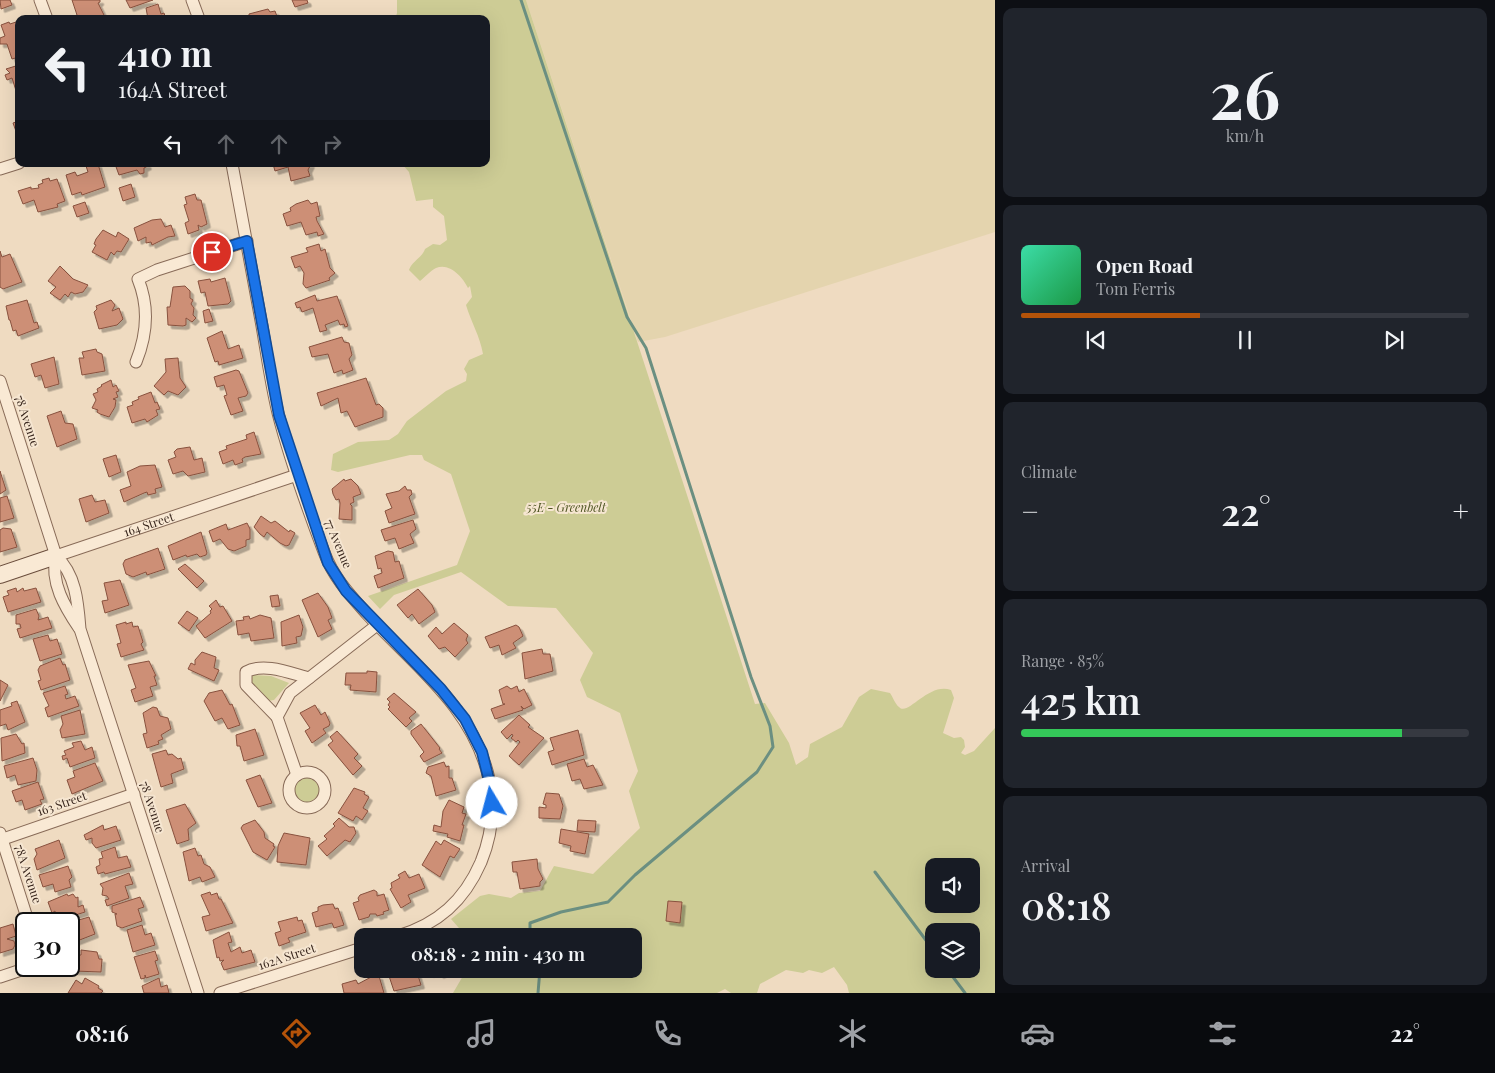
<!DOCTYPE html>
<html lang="en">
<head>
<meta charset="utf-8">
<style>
	:root { --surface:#171b24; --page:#20242c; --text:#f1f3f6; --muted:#9ea1a6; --line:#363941; --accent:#b45309 }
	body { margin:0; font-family:"Playfair Display",serif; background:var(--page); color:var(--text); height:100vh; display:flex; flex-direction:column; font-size:19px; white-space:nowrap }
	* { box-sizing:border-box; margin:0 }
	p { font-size:16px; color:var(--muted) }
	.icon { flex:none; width:28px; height:28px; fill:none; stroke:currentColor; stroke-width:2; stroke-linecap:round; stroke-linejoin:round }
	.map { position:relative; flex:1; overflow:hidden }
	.panel { display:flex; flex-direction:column; gap:8px; padding:8px; background:#0d0f14; width:500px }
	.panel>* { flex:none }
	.banner { position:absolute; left:15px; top:15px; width:475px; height:152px; border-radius:10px; box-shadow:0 5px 20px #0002; background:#171b24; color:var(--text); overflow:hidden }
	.controls { position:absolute; left:925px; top:858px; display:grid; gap:10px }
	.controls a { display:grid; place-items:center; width:55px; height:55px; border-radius:10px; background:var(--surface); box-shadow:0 5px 20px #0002; font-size:25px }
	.speed { position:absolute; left:15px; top:912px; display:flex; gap:10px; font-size:25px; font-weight:700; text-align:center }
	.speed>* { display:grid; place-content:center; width:65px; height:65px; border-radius:50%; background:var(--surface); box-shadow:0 5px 20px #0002; line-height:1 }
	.speed .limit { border:2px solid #111; border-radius:8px; background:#fff; color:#111 }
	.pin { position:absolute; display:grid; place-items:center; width:42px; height:42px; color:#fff; margin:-21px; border:2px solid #fff; border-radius:50%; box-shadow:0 1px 5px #0007 }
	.me { position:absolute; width:55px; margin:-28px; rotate:352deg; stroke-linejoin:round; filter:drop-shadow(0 0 4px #0008) }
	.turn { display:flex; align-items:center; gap:18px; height:105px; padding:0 20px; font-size:22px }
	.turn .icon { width:65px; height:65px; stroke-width:2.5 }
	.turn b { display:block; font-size:35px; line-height:42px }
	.lanes { display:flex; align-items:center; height:48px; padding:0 20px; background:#0003; justify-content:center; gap:25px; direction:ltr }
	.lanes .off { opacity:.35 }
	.big { font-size:38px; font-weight:600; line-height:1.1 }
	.panel .widget { flex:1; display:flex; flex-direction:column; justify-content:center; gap:8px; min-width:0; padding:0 18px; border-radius:10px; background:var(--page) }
	.panel .dial { align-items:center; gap:0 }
	.dial b { font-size:65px; line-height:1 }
	.song { display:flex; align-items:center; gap:15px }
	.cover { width:60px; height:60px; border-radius:8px; background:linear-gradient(135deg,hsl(160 70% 55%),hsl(140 70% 35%)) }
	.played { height:5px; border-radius:2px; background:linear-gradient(90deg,var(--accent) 40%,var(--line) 40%) }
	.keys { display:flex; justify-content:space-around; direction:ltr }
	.heat { display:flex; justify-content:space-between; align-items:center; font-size:28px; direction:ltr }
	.charge { height:8px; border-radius:4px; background:linear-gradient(90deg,#34c759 85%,var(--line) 0) }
	.trip { position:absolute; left:354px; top:928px; width:288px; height:50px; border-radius:10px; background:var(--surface); box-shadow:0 5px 20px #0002; font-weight:600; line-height:50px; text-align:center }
	.tabs { display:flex; height:80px; justify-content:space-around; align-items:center; background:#090b0e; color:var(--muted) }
	.tabs .icon { width:35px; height:35px }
	.tabs .current { color:var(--accent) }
	.tabs b { font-size:22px; color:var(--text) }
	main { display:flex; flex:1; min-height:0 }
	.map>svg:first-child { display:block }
	.farmland { fill:#e4d4ae }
	.green { fill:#cdcc95; fill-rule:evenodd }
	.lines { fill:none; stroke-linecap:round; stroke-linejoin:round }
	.stream { stroke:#6b8f81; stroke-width:3 }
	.building { fill:#cd8f76; stroke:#88513e; filter:url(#shadow) }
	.street-casing { stroke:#886b58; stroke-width:13 }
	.secondary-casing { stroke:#6a4d3c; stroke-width:18 }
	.street { stroke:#f9e9d4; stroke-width:11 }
	.secondary { stroke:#f9e9d4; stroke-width:16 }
	.route-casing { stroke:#114b97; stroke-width:12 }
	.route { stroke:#1a73e8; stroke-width:9 }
	.labels { text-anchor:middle; stroke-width:4; stroke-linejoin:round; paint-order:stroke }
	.street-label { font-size:12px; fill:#38261d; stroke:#f6e6d1 }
	.park-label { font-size:12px; font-style:italic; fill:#4f5523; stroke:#f6e6d1 }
</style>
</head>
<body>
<main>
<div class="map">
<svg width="995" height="993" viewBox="0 0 995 993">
	<defs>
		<filter id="shadow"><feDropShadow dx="3.5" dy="3.5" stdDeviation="0" flood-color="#0004"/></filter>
	</defs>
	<rect width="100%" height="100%" fill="#efdbc1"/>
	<path class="farmland" d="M526,0H995V232L665,337L638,342Z"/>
	<path class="green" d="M397,0H526L755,704L765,703L789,743L796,765L808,757L810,744L842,727L859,697L871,689L890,693C893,697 895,704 899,707C908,717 928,682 951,690L954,698L943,733L954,738L961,737L964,740L965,747L961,753L965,755L974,751L995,728V993H849L847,985L834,967L822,973L809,970L803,973L786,970L760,984L757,993H731L725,989L717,993H453L467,969H632V936H466L451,919L480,896L489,894L511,898L519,893L540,891L554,866L593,874L640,828L629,791L638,771L620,713L587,697L580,680L593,653L556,608L508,606L461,572L394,595L380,609L368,596L457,565L470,531L451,474L424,460L422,455H410L338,472L331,470L333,454L358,442L389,440L398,434L407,421L446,391L466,381L467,374L464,369L469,360L483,354C480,336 471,322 466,305L472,297L470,286L468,288C463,277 449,262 436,268C430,271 425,277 420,281L409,270C412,261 422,258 425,249L433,244L440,245L447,240L444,216L433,207V199L416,201L409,172L402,164H486V19H395L397,13ZM934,866H971V904H934ZM934,931H971V969H934Z
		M252,675L271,676L289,683L274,700L268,701L252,686L250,677Z
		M292 790a15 15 0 1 1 30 0a15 15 0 1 1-30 0Z"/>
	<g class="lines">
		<path class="stream" d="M521,0L627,317L646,348L751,677L770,726L773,747L757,772L635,875L608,902L561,912L530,923V936
			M875,872L934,951
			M947,969L965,993
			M538,993L540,969"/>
	</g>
	<path class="building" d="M0,0H10L12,5L1,9Z
		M72,0H100V2L98,3L106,19H74V16L77,15Z
		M126,0H153L130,8Z
		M292,0H307L308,3L295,7Z
		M158,4L161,14L164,13L166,19H148L146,8Z
		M268,9L270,12L275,11L278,19H249V14Z
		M9,22L10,24L16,22L19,27V57L12,59L7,44H0V38L5,36L1,25Z
		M19,65V97H18L12,78L7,80L5,75L10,73L6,69Z
		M19,121V134H17L13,123Z
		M98,164L105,187L82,195L81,192L72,195L66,175L75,172L77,176L88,172L86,166Z
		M115,164H147L148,166L144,168V173L140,174L137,170L119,175Z
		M273,164H311L308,170L310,176L291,181L288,167L275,171Z
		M49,178L50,181L57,179L65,201L57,204L58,207L38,212L34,200L23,204L18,191L31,187V189L39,188L38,185L43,183L42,180Z
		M131,184L135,197L123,201L119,188Z
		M195,194L197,200H201L207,224L201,227L198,225L199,230L188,234L185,223L189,221L184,205L187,204L185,197Z
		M308,200L311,204L317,202L320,216L316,217L317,221L324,234L318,236L317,232L306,235L301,222L287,226L283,214L291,211L290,208L296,204Z
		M85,202L89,213L77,217L73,206Z
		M161,219L165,227L171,225L175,236L168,237L152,245L151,242L146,243V237L138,241L134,228L152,220Z
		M103,230L116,237L118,232L129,239L121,252L117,251L114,255L111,252L107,260L92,252L96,245L94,244L96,239Z
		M319,244L321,251L325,249L330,268L335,273L329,278L330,280L306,288L303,284L304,273L300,266L295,268L291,257L308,252L306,248Z
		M0,251L2,257L10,254L22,282L3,289L0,287Z
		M60,266L73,279L88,285L83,292L75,294L71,292L68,297L65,294L60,300L50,293L56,287L48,281Z
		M225,278L231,301L228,304L208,306L205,292L201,293L198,281L210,279L211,282Z
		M185,286L190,291V298L193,300L191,304L194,308L193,315L196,318L192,322L186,318V325L183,326L168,325L167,307H170L173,287Z
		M315,295L317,301L337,296L348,326L345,327L344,324L340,325L338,320L325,325L327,330L320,332L313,308L302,312L300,307L297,308L295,303Z
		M27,300L34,323L37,322L39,328L18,336L16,330L13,331L10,320H9L6,306Z
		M111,300L115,305L112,311L119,308L123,319L117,325L99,329L94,312L97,309L96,306Z
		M209,309L213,321L205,323L203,311Z
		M222,331L228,349L239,345L243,358L219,365L218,361L215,362L207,338Z
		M342,337L344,342L349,343L352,355L349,359L353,370L343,374L342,370L334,373L328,354L312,357L309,347Z
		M96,349L97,352L102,354L105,371L82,375L79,358H84L82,352Z
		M54,357L59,384L45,388L41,375L35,377L31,364Z
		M178,358L180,378L186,387L178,395L168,391L164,395L154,386L166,372L165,359Z
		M236,370L239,371L248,393L246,396L238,398L243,411L231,415L224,396L227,395L224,385L217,387L214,377Z
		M366,378L376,405L379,404L383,408V417L355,427L347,411L341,413L338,398L321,406L317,393Z
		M111,380L113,387L116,385L119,391L116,392L118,397L113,399L116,400L115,407L109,417L100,414L97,412L98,410L92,408L96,400L93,394L98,392L97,389L102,386L101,385Z
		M151,392L155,403L157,402L160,409L156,410L158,415L147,422L145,419L132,423L127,407L133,405L132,402L139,399L138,397Z
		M61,411L65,423L73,424L77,439L57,447L47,416Z
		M254,432L261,454L245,457L242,459L243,462L235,465L233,460L223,464L219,452L227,449L226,446L247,439L246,435Z
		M190,447L194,460L202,458L205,472L188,476L183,471L173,474L168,460L176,457L174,452L177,449Z
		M116,455L121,472L109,477L103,459Z
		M155,465L162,487L155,489L156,493L148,495L147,492L144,493L124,502L120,490L131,486L127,472L140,466Z
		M0,471L6,490L0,494Z
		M344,479L345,481L351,479L358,486L361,494L353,497L354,502L350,504L352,506V520L339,519L340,503L339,499L336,500L333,494L332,489Z
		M405,486L407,490H411L412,494L409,497L415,514L389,523L385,511L392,508L386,494L399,491Z
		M92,495L95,502L105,500L109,513L86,522L79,499Z
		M7,496L14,518L0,522V498Z
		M261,516L271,523L275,521L289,532L290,530L295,533L289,545L286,546L280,543L267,532L264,537L260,534L254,527Z
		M413,520L416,529L410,534L414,543L399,549L395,538L385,541L381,530Z
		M247,523L250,529V539L246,540V546L234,551L228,549L220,539L213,542L209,531L226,524L228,530Z
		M3,528L11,529L17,547L0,552V530Z
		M201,532L207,553L206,555L200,557L197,554L187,557L186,555L173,560L168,546Z
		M158,548L165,569L147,575L146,572L133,577L126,574L123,564L125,560Z
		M388,551L393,552L395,562L399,561L404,578L378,588L374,576L382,573L381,568L378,569L375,556Z
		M185,564L204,581L197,588L178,569Z
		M120,580L129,605L105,613L102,601L108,600L104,583Z
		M16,588L17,592L23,588L24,591L36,588L41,602L8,612L3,597L9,595L7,591Z
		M418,589L432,605L435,612L419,624L412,614L408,618L397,605Z
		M318,593L328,607L332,618L328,620L332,629L318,637L302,600Z
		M278,595L280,606L272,607L270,596Z
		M216,600L220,607L223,606L232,621L205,638L196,626L211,613L210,611L212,609L209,606Z
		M36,609L39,616L38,620L48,617L52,628L20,638L17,629L21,628L20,624H16V615Z
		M187,611L198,618L189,631L178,623Z
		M260,615L271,618L274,638L251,641L249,633L238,635L236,621L244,620L243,617L249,616L250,619Z
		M299,615L303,627L301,636L296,637L297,643L282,646L281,622Z
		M126,622V624L132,622L133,627L138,626L143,642L141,644L144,650L121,657L117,644L121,643L116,625Z
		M454,623L468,635L466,640L468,643L455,657L445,647L439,649L428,636L436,627L442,634Z
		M516,625L519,627L523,636L513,643L516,648L502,655L499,645L490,648L485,637Z
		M48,635L50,641L57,639L62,654L40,661L33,639Z
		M542,649L543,654H550L553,671L525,679L522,653Z
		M202,652L216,657L214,668L219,670L214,681L188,669L191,663L195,665V660Z
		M60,658L63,665L65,664L70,680L41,690L38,681L41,680L38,670L40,666Z
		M149,661L156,676H154L157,685L150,687L153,696L135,702L131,690L136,688L128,665Z
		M367,671L377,672L376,692L350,690L351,685H345L346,673H367Z
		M0,680L8,685L0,701Z
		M65,686L68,694L65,695L66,699L75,696L79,706L48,717L45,708L49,706L43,693Z
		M507,686L511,689L517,686L519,692L524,689L532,705L524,709L521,706L523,710L495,719L491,709L505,704H503L499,690Z
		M222,690L230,705L232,704L240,725L228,729L222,718L215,721L204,701L209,693Z
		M394,693L416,712L409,718L412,721L406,727L388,709L390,707L388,705L390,702L387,699Z
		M17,701L25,722L8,730L6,724L0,726V710L12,706L11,703Z
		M315,705L321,715L325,712L330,723L329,726L323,729L326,733L312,743L305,731L310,728L300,713Z
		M153,707L157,708L160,716L168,718L171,729L161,735L163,739L158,741L159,744L147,748L143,734L147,733L143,713Z
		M80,710L85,734L62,738L60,730L63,724L61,716Z
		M519,715L530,725L528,727L544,738L519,765L509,756L520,742L518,740L516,742L511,738L513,736L512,734L507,739L501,732Z
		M421,724L440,748L439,749L442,753L424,762L420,756L424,752L411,734V731Z
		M255,729L264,755L244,761L240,746H237L236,735Z
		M578,730L584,755L552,765L548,752L554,750L550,738Z
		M337,731L358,754L354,758L362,766L353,775L328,745L333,741L330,737Z
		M16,734L22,744L24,743L25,753L2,761L1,738Z
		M81,741L85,750L92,747L95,758L70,767L67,758L63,760L62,756L66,755L64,751L74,747L72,743Z
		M166,750L168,755L172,754L178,759L181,758L184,769L171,774L173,783L161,787L152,754Z
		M33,758L37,770L36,781L18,785L15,775L7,778L4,766Z
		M584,759L587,767L593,765L603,785L584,789L580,779L572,781L567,764Z
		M444,762L446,767L449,766V778H452L456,790L436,796L431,776L426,773L428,767Z
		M95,763L103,781L72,794L67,780L75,777L73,771Z
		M260,775L272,803L258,807L246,780Z
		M38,782L44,799L40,800L42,804L25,810L22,800L16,802L12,791Z
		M354,788L365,792L364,794L369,797L363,808L368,811L362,820L356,816L353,821L338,813Z
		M546,793L559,794L563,806L560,819L539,818V807L546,808V805L543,804Z
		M449,800L464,807L462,813L466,814L462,825H464L460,841L447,837L448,834L433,831L434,825L441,827L443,811Z
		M185,804L196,823L188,829L189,840L177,844L166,810Z
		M339,818L349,827H354L356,833L350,842L345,840L327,856L318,846L327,839L324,836L335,826L333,824Z
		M255,820L264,832L265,838L274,844L273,846L275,847L267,860L253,852L241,828L243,825Z
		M578,820L596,821L595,832L577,831Z
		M103,825L104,830L116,826L121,840L96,848L92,843V838L86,840L84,835Z
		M561,829L589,834L585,854L570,851L571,846L559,843Z
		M284,833L310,838L306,865L277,862L278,846Z
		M59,840L65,858L37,870L34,859L37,854L35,849Z
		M444,840L460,849L454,858L450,856L440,877L422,865L436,841L441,845Z
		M115,847L118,858L127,856L131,867L105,874L104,872L98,874L96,867L100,865L99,859L103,858L101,852Z
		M195,848L198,856L201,855L204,864L210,867L215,877L202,882L200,877L189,881L183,852Z
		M537,859L538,869L543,879L540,882V886L520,889L517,872H513L512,862Z
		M68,866L72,877L69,880L71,887L55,892L53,884L43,887L39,875Z
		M405,871L409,878L419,874L425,888L408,895L411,902L401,908L390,889L392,888L391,883L400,878L398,875Z
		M129,873L133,884L125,886L129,898L107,906L105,900L109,899L107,896L102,895L103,888L100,884Z
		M374,890L377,892V896L384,894L389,910L383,912L384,914L377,916L376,914H370L369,917L359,920L353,903L359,901L358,898L360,895Z
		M210,892L211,895L217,893L219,899H221L233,923L206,931L202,917L210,915L201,895Z
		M67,894L68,896L73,894L76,898L78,897V907L83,905L85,912L60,920L58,914L56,915L55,911L52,913L48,902Z
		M140,897L144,907L138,909L142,921L122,928L117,926L115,914H117L112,912V906Z
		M668,901L682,902L680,923L666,921Z
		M333,904L335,909L338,908L344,925L334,928L332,923L316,927L312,913L318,911V907L323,905Z
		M89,917L95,934L72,943L69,938V924H65Z
		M297,917L298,921L302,920L306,932L288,938L290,942L279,946L275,933L281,931L278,922Z
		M13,924L16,936L7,939L14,941L15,945L13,949L0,953V928Z
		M142,925L145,935L151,933L155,945L133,952L127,930Z
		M229,932L232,942L228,943L231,952L240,947L242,953L251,950L255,962L224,970L221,963L224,960L220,961L219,957L217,958L213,940Z
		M81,950L97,952L99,959H102L101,972L74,971L76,955H81Z
		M155,951L158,960L155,961L159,974L146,978L145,975V978L141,979L134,957Z
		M416,969L421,985L394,991L387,970Z
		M428,969H454L440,975L438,970L430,974Z
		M373,976H379L384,993H344L342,984L356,980L358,984Z
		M85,978L99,986L98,988L103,991L101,993H68L76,980L82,984Z
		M159,978L161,987L167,985L169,993H144L142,986Z"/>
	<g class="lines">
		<g class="street-casing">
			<g id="street">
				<path d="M40,0L47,19"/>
				<path d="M192,0L199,19"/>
				<path d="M232,164C242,218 252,272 262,326C267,355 271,384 278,413C290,460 307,507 324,552C333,577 350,595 367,614C414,665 474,708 489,779C495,807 492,835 481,862C464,901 438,924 398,936"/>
				<path d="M0,169L19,163"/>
				<path d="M136,362C147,335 149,306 138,279L157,270L247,241"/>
				<path d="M0,381L56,556C76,574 78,603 80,629L198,993"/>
				<path id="s1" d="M56,556L297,475"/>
				<path d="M56,556C50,583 65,607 79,628"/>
				<path d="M277,717L246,685V672C264,662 290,673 309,678"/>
				<circle cx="307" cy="790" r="18"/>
				<path d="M297,775L277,717L290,693L377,625"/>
				<path d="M0,833L29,924"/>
				<path d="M0,840L134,794"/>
				<path d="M0,977L33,966"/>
				<path d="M220,993L362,948"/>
			</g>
		</g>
		<g class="secondary-casing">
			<path id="secondary" d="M0,575L56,556"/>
		</g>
		<use href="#street" class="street"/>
		<use href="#secondary" class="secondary"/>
	</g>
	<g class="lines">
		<g class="route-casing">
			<path id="route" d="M212,252L247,241L279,415L328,563L346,591L441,689L465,719L482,752L491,788L492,803"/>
		</g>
		<use href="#route" class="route"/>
	</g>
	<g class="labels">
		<g class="street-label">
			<text transform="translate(27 421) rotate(72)" y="4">78 Avenue</text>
			<text dy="4" stroke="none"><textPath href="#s1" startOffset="98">164 Street</textPath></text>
			<text transform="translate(338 544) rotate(67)" y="4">77 Avenue</text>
			<text transform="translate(62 804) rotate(-19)" y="4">163 Street</text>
			<text transform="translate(152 807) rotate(72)" y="4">78 Avenue</text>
			<text transform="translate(28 874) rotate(72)" y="4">78A Avenue</text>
			<text transform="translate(287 957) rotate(-18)" y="4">162A Street</text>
		</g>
		<g class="park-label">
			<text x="566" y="512">55E - Greenbelt</text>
		</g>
	</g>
</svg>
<div class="controls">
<a><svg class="icon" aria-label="sound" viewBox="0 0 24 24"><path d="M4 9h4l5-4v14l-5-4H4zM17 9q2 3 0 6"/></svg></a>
<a><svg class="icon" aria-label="layers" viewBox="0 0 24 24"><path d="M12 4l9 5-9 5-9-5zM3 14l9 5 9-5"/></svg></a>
</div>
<div class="speed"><div class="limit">30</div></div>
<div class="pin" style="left:212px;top:252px;background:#d93025"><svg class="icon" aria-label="arrive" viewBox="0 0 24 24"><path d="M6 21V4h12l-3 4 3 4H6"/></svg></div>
<svg class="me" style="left:492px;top:803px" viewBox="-20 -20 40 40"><circle r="19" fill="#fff"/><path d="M0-13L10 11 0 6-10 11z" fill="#1a73e8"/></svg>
<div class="trip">08:18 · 2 min · 430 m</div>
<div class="banner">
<div class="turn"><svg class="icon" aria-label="left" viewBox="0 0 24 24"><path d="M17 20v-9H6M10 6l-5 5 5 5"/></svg><div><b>410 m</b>164A Street</div></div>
<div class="lanes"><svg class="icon" aria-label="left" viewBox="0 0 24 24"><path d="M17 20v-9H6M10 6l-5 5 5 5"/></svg><svg class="icon off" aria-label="ahead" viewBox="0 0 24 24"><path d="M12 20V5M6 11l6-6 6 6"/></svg><svg class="icon off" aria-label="ahead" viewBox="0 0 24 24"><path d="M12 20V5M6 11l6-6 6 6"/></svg><svg class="icon off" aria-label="right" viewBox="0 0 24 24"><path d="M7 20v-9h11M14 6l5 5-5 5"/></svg></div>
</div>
</div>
<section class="panel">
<div class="widget dial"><b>26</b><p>km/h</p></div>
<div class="widget">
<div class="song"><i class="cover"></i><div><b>Open Road</b><p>Tom Ferris</p></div></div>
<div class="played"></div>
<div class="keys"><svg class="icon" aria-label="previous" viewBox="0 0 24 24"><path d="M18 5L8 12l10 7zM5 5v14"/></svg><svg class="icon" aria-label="pause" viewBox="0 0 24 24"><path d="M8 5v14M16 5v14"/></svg><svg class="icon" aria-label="next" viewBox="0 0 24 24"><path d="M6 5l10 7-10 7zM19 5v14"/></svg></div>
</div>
<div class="widget"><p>Climate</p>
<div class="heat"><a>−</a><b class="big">22°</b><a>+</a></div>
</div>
<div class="widget"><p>Range · 85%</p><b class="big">425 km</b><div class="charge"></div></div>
<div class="widget"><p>Arrival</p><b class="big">08:18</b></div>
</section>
</main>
<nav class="tabs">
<b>08:16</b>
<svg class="icon current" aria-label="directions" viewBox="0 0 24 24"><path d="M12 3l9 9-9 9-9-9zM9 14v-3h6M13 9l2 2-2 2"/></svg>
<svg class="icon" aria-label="music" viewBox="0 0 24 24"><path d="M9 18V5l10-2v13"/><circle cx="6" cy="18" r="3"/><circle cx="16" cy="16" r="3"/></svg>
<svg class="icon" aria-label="phone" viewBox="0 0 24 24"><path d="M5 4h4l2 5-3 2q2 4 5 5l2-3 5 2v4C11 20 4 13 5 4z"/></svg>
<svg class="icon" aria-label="climate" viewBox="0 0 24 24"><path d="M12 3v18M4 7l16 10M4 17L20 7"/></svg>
<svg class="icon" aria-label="car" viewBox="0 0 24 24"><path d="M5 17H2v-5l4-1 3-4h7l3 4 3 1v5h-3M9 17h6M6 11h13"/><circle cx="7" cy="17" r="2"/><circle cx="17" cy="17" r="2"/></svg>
<svg class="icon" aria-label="filters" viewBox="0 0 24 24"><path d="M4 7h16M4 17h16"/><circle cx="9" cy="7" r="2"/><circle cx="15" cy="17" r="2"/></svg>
<b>22°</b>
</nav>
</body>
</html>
